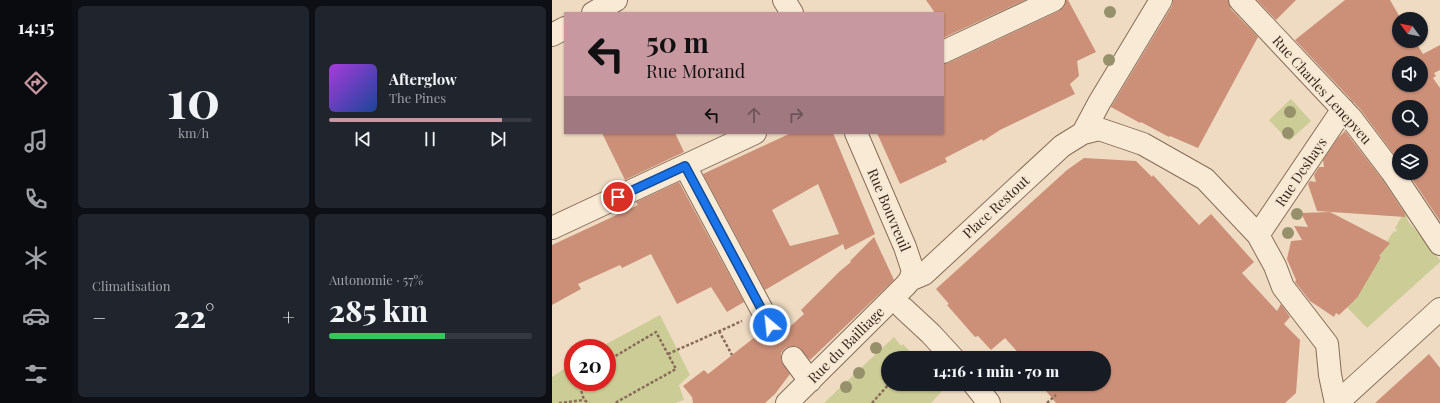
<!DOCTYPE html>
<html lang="fr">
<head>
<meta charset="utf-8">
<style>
	:root { --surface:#171b24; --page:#20242c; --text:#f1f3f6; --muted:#9ea1a6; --line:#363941; --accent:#c898a0 }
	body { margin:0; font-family:"Playfair Display",serif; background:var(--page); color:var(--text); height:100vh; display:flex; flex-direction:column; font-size:15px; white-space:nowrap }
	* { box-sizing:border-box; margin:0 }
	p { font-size:13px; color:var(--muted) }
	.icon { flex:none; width:22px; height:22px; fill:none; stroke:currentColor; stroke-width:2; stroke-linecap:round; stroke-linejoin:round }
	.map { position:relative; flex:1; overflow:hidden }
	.side { display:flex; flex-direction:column; gap:6px; padding:6px; background:#0d0f14; width:480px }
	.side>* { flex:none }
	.top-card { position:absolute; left:12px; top:12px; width:380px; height:122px; border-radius:0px; box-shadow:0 1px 3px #0004; background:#c898a0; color:#111; overflow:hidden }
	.needle { width:26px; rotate:302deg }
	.controls { position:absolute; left:840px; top:12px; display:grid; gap:8px }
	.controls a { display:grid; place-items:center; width:36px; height:36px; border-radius:50%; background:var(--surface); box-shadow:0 1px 3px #0004; font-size:20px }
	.speed { position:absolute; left:12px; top:339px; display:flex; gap:8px; font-size:20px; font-weight:700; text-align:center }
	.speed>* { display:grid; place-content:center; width:52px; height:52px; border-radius:50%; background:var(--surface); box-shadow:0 1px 3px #0004; line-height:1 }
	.speed .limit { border:6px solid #d22; background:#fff; color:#111 }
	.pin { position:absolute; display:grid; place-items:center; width:34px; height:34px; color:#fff; margin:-17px; border:2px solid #fff; border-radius:50%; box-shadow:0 1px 4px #0007 }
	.me { position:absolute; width:44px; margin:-22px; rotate:332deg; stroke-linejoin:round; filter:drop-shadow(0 0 3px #0008) }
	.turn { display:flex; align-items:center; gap:14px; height:84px; padding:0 16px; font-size:18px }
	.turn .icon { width:52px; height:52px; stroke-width:2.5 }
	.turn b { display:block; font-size:28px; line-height:34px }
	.lanes { display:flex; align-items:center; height:38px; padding:0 16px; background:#0003; justify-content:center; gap:20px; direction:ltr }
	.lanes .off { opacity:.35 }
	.big { font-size:30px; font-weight:800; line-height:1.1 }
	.side .tile { flex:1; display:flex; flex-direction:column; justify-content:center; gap:6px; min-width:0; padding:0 14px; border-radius:6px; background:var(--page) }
	.side .dial { align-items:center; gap:0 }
	.dial b { font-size:52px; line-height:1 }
	.song { display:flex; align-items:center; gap:12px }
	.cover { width:48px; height:48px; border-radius:6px; background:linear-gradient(135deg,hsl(280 70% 55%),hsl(220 70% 35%)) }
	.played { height:4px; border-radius:2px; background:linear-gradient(90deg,var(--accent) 85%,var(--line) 85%) }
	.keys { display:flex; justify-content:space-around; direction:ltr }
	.heat { display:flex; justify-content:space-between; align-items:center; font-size:22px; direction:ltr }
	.charge { height:6px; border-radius:3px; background:linear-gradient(90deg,#34c759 57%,var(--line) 0) }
	.side .tiles { flex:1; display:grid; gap:6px; grid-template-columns:repeat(2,1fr) }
	.trip { position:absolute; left:329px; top:351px; width:230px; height:40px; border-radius:20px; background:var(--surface); box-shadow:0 1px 3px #0004; font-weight:800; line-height:40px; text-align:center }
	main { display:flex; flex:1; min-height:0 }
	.tabs { display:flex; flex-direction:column; width:72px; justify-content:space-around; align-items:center; background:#090b0e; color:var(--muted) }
	.tabs .icon { width:28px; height:28px }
	.tabs .on { color:var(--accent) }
	.tabs b { font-size:18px; color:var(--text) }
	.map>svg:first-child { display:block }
	.green { fill:#cccc96 }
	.building { fill:#cc9078; fill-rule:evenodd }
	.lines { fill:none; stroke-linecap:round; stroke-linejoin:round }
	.minor-casing { stroke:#886c59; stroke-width:24 }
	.path { stroke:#886c59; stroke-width:2.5; stroke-dasharray:3 2; stroke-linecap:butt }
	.minor { stroke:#f9ead6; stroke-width:22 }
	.tree { fill:#96916b }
	.route-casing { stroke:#114b97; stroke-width:10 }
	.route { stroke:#1a73e8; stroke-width:7 }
	.labels { text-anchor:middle; stroke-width:4; stroke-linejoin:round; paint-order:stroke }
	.street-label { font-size:14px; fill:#38271e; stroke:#f6e7d2 }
</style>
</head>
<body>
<main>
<nav class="tabs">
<b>14:15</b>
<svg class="icon on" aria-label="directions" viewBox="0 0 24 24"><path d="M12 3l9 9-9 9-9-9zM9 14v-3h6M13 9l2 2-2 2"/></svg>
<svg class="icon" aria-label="music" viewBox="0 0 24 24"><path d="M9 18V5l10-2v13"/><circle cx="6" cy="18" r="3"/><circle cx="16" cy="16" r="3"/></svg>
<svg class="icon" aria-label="phone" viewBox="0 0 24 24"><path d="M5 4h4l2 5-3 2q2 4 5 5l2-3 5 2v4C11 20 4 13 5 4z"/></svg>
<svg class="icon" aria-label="climate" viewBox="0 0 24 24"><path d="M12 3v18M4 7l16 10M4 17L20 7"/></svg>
<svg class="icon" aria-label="car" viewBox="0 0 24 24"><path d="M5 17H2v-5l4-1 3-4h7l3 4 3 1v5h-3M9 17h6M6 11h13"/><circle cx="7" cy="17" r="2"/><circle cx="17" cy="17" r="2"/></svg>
<svg class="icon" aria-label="filters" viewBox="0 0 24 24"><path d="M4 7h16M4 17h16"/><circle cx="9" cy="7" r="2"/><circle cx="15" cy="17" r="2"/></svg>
</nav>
<section class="side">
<div class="tiles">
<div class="tile dial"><b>10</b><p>km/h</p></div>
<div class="tile">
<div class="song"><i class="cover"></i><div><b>Afterglow</b><p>The Pines</p></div></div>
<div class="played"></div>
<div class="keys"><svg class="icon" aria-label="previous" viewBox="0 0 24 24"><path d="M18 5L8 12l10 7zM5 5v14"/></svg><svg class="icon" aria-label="pause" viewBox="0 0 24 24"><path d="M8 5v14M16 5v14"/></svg><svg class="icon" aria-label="next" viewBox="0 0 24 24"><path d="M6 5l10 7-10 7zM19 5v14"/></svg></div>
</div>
<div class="tile"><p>Climatisation</p>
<div class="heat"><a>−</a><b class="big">22°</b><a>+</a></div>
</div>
<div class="tile"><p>Autonomie · 57%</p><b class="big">285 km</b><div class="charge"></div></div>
</div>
</section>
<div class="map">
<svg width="888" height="403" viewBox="0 0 888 403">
	<rect width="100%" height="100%" fill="#eedbc2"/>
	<path class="green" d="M739,99L759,121L737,141L717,120Z
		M852,202L856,221L888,260V262L815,328L791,303L804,300L805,298L803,297L813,285L818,272L820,273L821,271L826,258L828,259L829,257L827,256L834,244L838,243L835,241L842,231L844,232L845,230L843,228L850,216H853V215L851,214L850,203Z
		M108,315L138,375L127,385L132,400L123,403H0V377L21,363V382H55V348H47Z
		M342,337L349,346L351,344L364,358H336V384H384L390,391L379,403H272Z"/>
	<path class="building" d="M374,0H473L391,38V13H383Z
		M514,0H516L544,52L525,61L527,76L518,84L523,94L448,130L431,141L430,139L393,158L395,162L348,184L325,133H391V64L396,63L507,11L512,7Z
		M621,0H676L679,9L706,37L646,148L618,136L617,137L589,122L588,123L559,107L620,6Z
		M705,0H744L724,20Z
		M793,0H838L849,19H847V41H863L871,54L888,45V70L882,73L884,76L881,78L888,88V221L856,173H869V151H847V161L808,109L743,40ZM847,63H869V85H847ZM847,107H869V129H847Z
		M793,131L830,179L853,214V217L765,211L756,184L758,181L764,182L762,175L767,167H772L771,160L786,138Z
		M50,133H123L132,152L73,180Z
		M239,133H281L323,234L293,250L291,244L213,290L151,174ZM266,184L287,234L238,246L220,210Z
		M532,158L584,161L600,177L601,175L647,225L659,214L702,262L690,273L725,311L729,304L738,317L732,324L748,340L744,393L733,403H504L489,385L552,384V358H471L453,338L439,350L426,336L423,337L395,305L397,304L384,289L515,170Z
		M127,182L192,302L175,312L159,287L125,304L99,254L70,268L68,265L26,284L29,289L0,305V245L86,205L84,202Z
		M778,212L838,243L827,256L829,257L805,298L787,315L784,313L782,317L758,301L743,282L744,280L735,259L739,241L750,240L742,226L756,227L749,213Z
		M322,237L342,280L258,360L246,347L239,346L233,348L229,353V360L238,374L223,394L213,403H141L140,397L131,386L152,370L156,374L208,333L212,336L218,337L221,342L252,314L249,310L288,271L299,262L298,261Z
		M877,354L888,368V403H823Z"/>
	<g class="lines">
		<g class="minor-casing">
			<path id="minor" d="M232,0L240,13
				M688,0L799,118L840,172L888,244
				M41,13L64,0
				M0,35L13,28
				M391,52L502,0
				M531,133L547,103L609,0
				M133,166L218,325
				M0,228L203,133
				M706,235L791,109
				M358,280L372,274L510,146L531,133L547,129L591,144L653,179L706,235L723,266L731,287L775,344L778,375L784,403
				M351,308L379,334L401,358
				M241,358L258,381
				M422,384L437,403
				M235,403L353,286L358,280L361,271L353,247L304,133
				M785,403L888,309"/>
		</g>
		<path class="path" d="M167,331L180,355
			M116,354L190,321
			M355,358L359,352
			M55,361L104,332L124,369L63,403
			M33,382L29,390L32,400L37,403
			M7,403L32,400
			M320,403L337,384
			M495,403L504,395"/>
		<use href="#minor" class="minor"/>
	</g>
	<g class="tree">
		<circle cx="558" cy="12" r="6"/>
		<circle cx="557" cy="60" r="6"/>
		<circle cx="738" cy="112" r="6"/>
		<circle cx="736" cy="133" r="6"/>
		<circle cx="745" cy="214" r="6"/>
		<circle cx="736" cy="233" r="6"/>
		<circle cx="324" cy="348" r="6"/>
		<circle cx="307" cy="373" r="6"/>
		<circle cx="294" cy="387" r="6"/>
	</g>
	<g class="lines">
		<g class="route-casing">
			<path id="route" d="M66,197L133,166L218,325"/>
		</g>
		<use href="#route" class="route"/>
	</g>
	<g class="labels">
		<g class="street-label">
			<text transform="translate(770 90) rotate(48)" y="5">Rue Charles Lenepveu</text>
			<text transform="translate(749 172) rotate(-56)" y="5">Rue Deshays</text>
			<text transform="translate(444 207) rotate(-43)" y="5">Place Restout</text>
			<text transform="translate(337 210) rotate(67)" y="5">Rue Bouvreuil</text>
			<text transform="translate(294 345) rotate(-45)" y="5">Rue du Bailliage</text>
		</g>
	</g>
</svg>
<div class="controls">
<a><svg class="needle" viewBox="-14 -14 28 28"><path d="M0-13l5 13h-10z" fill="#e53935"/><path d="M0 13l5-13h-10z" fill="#9ea1a6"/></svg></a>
<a><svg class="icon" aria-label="sound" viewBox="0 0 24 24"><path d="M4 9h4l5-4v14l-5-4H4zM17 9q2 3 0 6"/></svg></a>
<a><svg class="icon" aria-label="search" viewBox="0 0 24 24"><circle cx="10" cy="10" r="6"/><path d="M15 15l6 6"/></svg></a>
<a><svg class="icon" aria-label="layers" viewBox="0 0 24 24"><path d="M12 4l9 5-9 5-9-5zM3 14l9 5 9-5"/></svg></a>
</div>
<div class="speed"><div class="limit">20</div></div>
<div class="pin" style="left:66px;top:197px;background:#d93025"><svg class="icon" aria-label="arrive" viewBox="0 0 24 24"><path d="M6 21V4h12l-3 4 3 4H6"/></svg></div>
<svg class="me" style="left:218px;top:325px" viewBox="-20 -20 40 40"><circle r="17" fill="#1a73e8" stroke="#fff" stroke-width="3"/><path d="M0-11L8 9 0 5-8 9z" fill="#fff"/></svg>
<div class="trip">14:16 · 1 min · 70 m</div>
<div class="top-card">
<div class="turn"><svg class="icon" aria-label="left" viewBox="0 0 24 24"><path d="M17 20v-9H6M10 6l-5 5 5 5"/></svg><div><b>50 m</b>Rue Morand</div></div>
<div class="lanes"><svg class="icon" aria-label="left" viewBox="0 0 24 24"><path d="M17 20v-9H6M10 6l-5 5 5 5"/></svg><svg class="icon off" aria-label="ahead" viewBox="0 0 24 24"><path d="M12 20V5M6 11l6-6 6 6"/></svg><svg class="icon off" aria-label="right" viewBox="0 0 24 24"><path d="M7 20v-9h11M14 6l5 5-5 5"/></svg></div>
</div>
</div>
</main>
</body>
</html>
